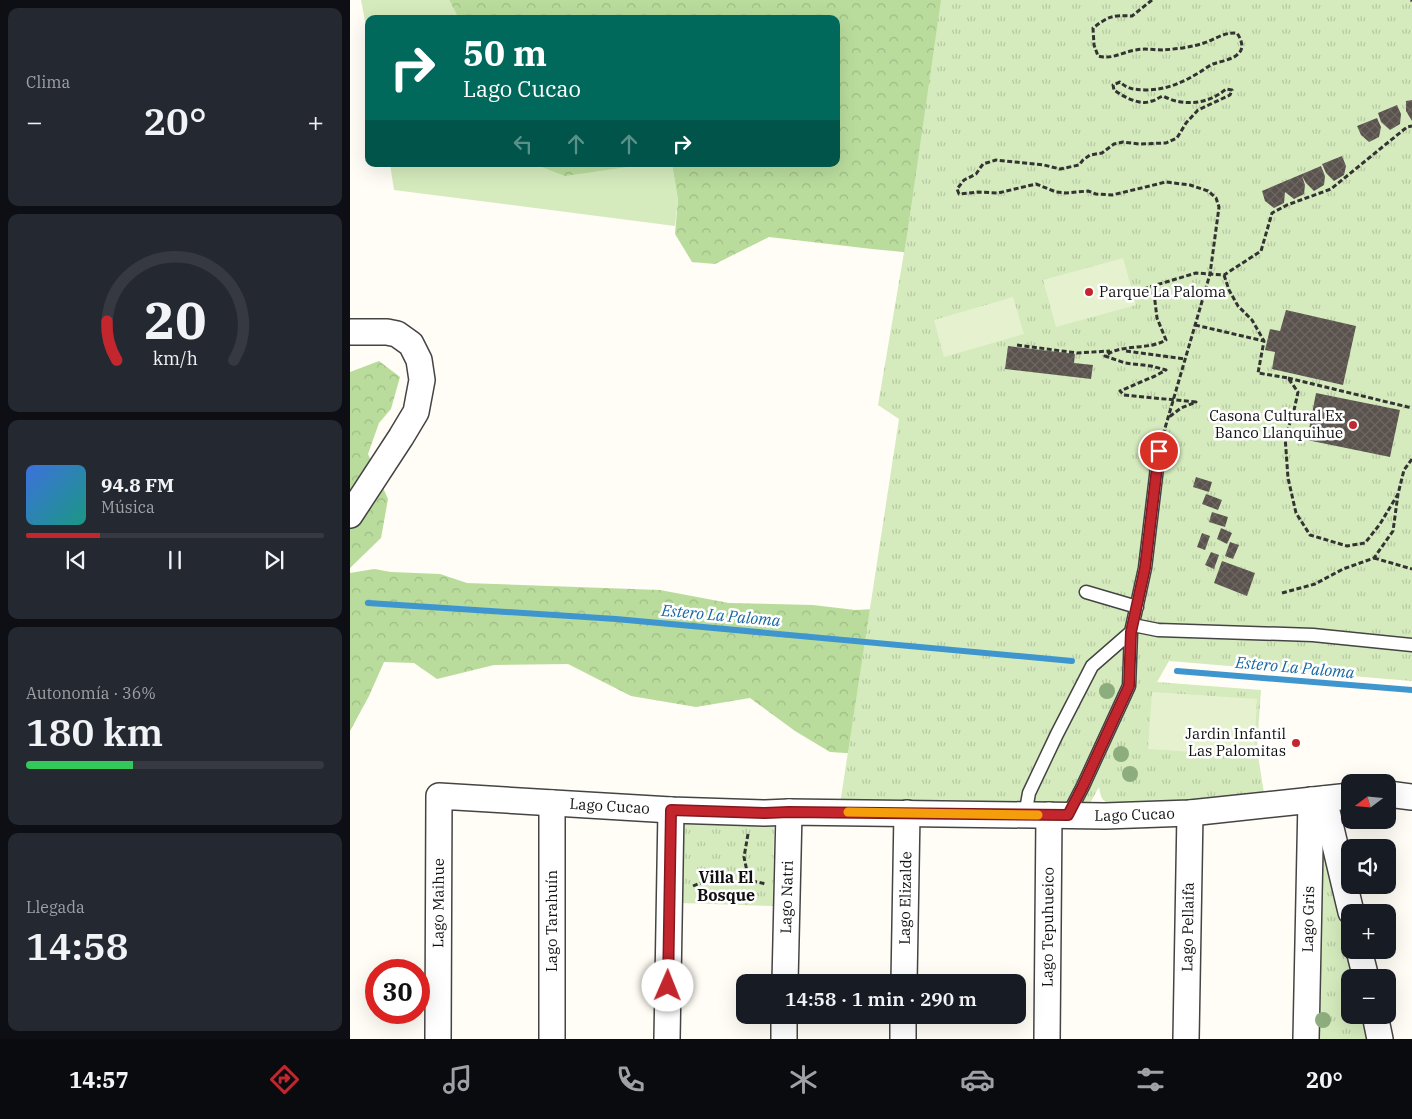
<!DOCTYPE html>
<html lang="es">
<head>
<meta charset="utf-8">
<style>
	:root { --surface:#171b24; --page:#242831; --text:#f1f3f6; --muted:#9ea1a6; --line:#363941; --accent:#c4262e }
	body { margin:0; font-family:"IBM Plex Serif",serif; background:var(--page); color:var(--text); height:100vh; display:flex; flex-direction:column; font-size:19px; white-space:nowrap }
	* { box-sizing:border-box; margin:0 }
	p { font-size:16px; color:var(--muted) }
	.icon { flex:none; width:28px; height:28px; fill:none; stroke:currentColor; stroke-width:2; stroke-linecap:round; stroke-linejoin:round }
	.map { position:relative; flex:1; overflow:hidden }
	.panel { display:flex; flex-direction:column; gap:8px; padding:8px; background:#0d0f14; width:350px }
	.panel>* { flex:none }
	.hud { position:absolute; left:15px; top:15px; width:475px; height:152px; border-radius:10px; box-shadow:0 5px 20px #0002; background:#00695c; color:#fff; overflow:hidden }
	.needle { width:32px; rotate:254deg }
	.buttons { position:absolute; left:991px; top:774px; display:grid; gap:10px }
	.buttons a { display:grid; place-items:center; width:55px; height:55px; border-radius:10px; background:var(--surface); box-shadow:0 5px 20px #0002; font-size:25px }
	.speed { position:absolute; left:15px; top:959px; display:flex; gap:10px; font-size:25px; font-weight:700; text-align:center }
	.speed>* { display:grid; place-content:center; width:65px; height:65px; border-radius:50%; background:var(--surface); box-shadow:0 5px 20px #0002; line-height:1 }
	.speed .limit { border:8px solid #d22; background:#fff; color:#111 }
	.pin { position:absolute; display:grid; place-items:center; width:42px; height:42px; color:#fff; margin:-21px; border:2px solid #fff; border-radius:50%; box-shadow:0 1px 5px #0007 }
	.me { position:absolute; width:55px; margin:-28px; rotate:1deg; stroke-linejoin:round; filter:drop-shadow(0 0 4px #0008) }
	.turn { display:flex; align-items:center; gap:18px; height:105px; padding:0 15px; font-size:22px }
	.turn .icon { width:65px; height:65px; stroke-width:2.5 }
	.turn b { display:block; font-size:35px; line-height:42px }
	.lanes { display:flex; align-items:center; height:48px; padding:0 15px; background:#0003; justify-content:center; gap:25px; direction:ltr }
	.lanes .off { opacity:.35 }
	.big { font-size:38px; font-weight:600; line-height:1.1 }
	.panel .card { flex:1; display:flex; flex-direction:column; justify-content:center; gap:8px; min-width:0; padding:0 18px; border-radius:10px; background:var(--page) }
	.panel .dial { align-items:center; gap:0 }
	.dial svg { height:130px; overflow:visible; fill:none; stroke:var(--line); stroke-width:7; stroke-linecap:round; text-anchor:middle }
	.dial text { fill:var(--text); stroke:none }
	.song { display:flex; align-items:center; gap:15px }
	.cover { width:60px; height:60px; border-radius:8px; background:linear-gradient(135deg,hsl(220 70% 55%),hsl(170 70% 35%)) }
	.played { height:5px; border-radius:2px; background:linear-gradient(90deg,var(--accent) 25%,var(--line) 25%) }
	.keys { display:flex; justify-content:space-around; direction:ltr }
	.heat { display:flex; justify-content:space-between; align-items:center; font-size:28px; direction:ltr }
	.charge { height:8px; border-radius:4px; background:linear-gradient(90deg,#34c759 36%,var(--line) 0) }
	.trip { position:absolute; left:386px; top:974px; width:290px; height:50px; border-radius:10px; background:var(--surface); box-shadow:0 5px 20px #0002; font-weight:600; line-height:50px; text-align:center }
	.menu { display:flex; height:80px; justify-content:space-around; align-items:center; background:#090b0e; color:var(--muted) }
	.menu .icon { width:35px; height:35px }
	.menu .selected { color:var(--accent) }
	.menu b { font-size:22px; color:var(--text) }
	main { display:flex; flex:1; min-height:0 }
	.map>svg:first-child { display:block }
	.grass { fill:#d5ebbd }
	.forest { fill:url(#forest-crowns) }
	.park { fill:url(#park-tufts) }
	.pitch { fill:#e6f2cf }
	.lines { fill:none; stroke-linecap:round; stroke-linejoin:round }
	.stream { stroke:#3f96cf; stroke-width:6 }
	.building { fill:url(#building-cross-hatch) }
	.lane-casing { stroke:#444; stroke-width:15 }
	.street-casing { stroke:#444; stroke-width:28 }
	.path { stroke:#333; stroke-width:3; stroke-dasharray:5 2.5; stroke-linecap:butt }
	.lane { stroke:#fff; stroke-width:12 }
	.street { stroke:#fff; stroke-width:25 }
	.tree { fill:#8dad7f }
	.route-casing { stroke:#7f191e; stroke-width:12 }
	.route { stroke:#c4262e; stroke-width:9 }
	.slow { stroke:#f59e0b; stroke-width:9 }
	.poi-dot { fill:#c4262e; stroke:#fff; stroke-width:2 }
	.labels { text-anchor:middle; stroke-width:5; stroke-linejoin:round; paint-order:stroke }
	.poi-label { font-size:15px; fill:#111; stroke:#fff; text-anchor:end }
	.street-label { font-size:15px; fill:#111; stroke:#fff }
	.water-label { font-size:16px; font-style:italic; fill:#1768a6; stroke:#fff }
	.neighbourhood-label { font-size:16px; font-weight:bold; fill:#111; stroke:#fff }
</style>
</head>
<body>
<main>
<section class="panel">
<div class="card"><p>Clima</p>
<div class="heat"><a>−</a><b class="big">20°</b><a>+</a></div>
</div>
<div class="card dial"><svg viewBox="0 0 100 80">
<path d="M14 69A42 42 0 1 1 86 69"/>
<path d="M14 69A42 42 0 0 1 8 45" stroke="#c4262e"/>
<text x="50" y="56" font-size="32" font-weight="700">20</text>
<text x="50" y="72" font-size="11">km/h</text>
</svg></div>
<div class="card">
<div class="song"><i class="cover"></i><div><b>94.8 FM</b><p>Música</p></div></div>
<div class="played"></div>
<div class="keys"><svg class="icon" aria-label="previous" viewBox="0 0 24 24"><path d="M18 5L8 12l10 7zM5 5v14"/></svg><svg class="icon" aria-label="pause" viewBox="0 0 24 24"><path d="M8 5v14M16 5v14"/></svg><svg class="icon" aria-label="next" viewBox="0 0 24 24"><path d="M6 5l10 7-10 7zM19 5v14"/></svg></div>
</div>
<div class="card"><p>Autonomía · 36%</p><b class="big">180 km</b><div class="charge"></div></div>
<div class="card"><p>Llegada</p><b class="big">14:58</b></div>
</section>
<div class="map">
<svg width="1062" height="1039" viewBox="0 0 1062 1039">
	<defs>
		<pattern id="forest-crowns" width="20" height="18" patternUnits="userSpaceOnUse" patternTransform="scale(1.25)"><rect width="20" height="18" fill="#b9dc9c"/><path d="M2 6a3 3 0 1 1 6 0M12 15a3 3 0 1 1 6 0" fill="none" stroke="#9ebc85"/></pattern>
		<pattern id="park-tufts" width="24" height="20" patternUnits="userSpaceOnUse" patternTransform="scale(1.25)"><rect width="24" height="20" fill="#d5ebbd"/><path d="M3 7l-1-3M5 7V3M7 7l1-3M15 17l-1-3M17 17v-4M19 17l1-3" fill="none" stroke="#b6c8a1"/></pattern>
		<pattern id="building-cross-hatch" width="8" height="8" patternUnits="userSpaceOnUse" patternTransform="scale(1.25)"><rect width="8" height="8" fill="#5a524d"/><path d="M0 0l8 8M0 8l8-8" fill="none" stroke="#6d6662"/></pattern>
	</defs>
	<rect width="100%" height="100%" fill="#fffdf5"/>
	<path class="grass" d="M11,0H99L109,19H19V42Z
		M40,164H322L328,200L325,226L44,190Z"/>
	<path class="forest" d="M99,0H1062L637,260L522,249L419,237L365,264L342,262L325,234L328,200L322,164H486V19H109Z
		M184,164H298L215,176Z
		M29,361L50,377L41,409L29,423L18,454L38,499L31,538L0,568V372Z
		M24,569L41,572L90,574L117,583L310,590L379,603L463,605L505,610L564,607L558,757L480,752L445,731L400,698L346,707L281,696L218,664L144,665L87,679L64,663L34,662L19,696L0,731V573Z"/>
	<path class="park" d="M591,0H1062V681L819,661L807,682L911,690L907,749L914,793L846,800L762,805C751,801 751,797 749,787L735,812L490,804L549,419L528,405L557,235Z
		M332,823L424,826L423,906L330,903Z
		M972,829L1007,977L1000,978V1015H1016L1021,1039H962Z"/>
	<path class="pitch" d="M773,258L786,305L706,327L693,280Z
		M663,297L674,334L594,357L584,320Z
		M802,692L907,699L904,756L798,749Z"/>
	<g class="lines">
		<path class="stream" d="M18,603L266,619L722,661
			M827,671L1062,690"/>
	</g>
	<path class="building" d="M1062,100V121L1056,111V101Z
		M1047,105L1051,114L1050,124L1040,130L1031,122L1028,113Z
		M1027,118L1031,127L1029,137L1019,142L1011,135L1007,126Z
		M992,156L996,166L994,175L984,181L976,173L972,164Z
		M971,166L975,176L974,185L964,191L956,183L952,176L955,185L954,194L944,199L935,192L934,203L924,208L915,201L912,191Z
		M936,310L1006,326L993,385L922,369L925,352L915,350L920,329L930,331Z
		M658,346L725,354L724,363L743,365L741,379L655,369Z
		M966,393L1050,410L1040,457L957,440Z
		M846,477L862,482L859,492L843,487Z
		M856,494L872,500L868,510L852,504Z
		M862,512L878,517L875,527L859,522Z
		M871,528L882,533L877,544L867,539Z
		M852,533L860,536L855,550L847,547Z
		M880,542L889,545L883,559L875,556Z
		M861,552L869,555L864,569L855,565Z
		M872,561L905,573L897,596L864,583Z"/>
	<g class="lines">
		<g class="lane-casing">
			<path id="lane" d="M736,592L787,607
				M783,625L808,630L963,635L1062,645
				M675,815L679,793L707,734L742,666L781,632
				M718,815L733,786L779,686L781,632L795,568L809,451"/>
		</g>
		<g class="street-casing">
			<g id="street">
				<path d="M0,332H37L47,334L61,344L69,360L72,380L66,412L51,437L0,515"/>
				<path d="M1038,794L1062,797"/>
				<path d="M974,799L1001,912"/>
				<path d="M202,803V1039"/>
				<path d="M1009,950L1016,978"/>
				<path id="s1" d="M435,982L439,812"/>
				<path id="s2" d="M554,982L557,813"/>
				<path d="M1025,1015L1030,1039"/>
				<path id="s3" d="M88,1039L89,796L321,810L415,813L439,812L755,816L840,813L1000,796"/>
				<path d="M317,1039L321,810"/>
				<path d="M434,1039V1015"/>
				<path d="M553,1039V1015"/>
				<path id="s4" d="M697,1039L699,815"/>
				<path id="s5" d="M836,1039L840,813"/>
				<path id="s6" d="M956,1039L961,800"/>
			</g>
		</g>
		<path class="path" d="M802,0L782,16C762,15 759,16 743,28L744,45L748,56C762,60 772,52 786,50C794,48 804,50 813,50C826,49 842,47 854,43C866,39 874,32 887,33C891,39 895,48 888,54C882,60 871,61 863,64C858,66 854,70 850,72C832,83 816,90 795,90C784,89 779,90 770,82L763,85L764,90C774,97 790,106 802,101C806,100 808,98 813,96C833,107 859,104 876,89L882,90L880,95L848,110L836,123L827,138L816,143L789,144L773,142L764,144L752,153L740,155L733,160L729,165L710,169L694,165L646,160L633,164L626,174L614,180L607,189L609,194L628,192L648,193L686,184L706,192L716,193L738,191L746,194L762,195L816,182L840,185L858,191L866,198L869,207L860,274L813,435
			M1061,0L1062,1
			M874,275L879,290L888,306L902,320L914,341L908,373L938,378L948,392L943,415L935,436L938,478L946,513L960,535L997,546L1015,543L1030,524L1048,494
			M803,285L807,318L816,340C797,351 772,343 755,356L775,363L801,366L816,370L805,376L770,391L774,395L846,402L831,408L819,417
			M786,291L846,273L874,275L911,251L922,213L937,205L981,189L1057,127L1062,126
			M845,325L914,341
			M667,345L727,353L760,351
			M776,351L835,359
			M938,378L1062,408
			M1024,558L1062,569
			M932,593L965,584L993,569L1024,558L1043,531L1048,494L1054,470L1062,459
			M398,834L394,857L399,881
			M343,886C362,877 395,878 415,884"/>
		<use href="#lane" class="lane"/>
		<use href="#street" class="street"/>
	</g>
	<g class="tree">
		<circle cx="757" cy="691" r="8"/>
		<circle cx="771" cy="754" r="8"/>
		<circle cx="780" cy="774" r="8"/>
		<circle cx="973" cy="1020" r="8"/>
	</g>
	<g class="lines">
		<g class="route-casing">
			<path id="route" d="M318,986L321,810L415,813L439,812L718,815L733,786L779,686L781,632L795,568L809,451"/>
		</g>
		<use href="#route" class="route"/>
		<path class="slow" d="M498,812L688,815"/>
	</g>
	<g class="poi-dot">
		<circle cx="739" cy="292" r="5"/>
		<circle cx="1003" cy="425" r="5"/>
		<circle cx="946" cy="743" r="5"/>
	</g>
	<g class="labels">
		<g class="poi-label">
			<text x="749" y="297" text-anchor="start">Parque La Paloma</text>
			<text x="993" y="421">Casona Cultural Ex<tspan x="993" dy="17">Banco Llanquihue</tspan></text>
			<text x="936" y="739">Jardin Infantil<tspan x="936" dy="17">Las Palomitas</tspan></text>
		</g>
		<g class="street-label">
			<text dy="5" stroke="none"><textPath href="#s3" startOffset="414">Lago Cucao</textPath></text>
			<text dy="5" stroke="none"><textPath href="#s3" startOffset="939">Lago Cucao</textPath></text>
			<text dy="5" stroke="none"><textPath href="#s1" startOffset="85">Lago Natri</textPath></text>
			<text dy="5" stroke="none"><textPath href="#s2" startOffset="84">Lago Elizalde</textPath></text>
			<text dy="5" stroke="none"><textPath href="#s3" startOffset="136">Lago Maihue</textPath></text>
			<text dy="5" stroke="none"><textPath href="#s6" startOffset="120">Lago Gris</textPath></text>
			<text transform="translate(202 921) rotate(-90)" y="5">Lago Tarahuín</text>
			<text dy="5" stroke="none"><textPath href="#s5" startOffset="112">Lago Pellaifa</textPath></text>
			<text dy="5" stroke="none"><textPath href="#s4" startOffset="112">Lago Tepuhueico</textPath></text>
		</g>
		<g class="water-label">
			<text transform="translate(371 615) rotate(5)" y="6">Estero La Paloma</text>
			<text transform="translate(945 667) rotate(5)" y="6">Estero La Paloma</text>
		</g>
		<g class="neighbourhood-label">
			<text x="376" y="883">Villa El<tspan x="376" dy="18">Bosque</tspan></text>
		</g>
	</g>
</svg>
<div class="buttons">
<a><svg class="needle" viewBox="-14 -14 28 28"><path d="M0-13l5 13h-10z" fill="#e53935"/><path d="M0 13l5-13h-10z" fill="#9ea1a6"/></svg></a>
<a><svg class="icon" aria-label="sound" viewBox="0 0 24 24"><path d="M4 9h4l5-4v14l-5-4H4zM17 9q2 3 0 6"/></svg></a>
<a>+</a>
<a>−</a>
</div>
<div class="speed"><div class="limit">30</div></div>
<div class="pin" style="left:809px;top:451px;background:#d93025"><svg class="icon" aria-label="arrive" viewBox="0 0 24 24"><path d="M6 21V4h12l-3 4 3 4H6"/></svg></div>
<svg class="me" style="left:318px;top:986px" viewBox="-20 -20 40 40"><circle r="19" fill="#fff"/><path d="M0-13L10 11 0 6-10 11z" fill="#c4262e"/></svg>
<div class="trip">14:58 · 1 min · 290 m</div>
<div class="hud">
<div class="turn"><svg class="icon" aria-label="right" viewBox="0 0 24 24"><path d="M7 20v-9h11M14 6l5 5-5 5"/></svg><div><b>50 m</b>Lago Cucao</div></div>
<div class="lanes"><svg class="icon off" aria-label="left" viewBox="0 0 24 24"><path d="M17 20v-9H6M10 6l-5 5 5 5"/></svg><svg class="icon off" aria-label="ahead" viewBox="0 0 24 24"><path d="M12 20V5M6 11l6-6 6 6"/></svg><svg class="icon off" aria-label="ahead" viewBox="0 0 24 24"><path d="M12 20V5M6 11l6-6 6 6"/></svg><svg class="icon" aria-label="right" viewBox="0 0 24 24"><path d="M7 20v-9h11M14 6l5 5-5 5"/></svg></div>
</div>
</div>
</main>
<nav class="menu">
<b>14:57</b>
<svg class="icon selected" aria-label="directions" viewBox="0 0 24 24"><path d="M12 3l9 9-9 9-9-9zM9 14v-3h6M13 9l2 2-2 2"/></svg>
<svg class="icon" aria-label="music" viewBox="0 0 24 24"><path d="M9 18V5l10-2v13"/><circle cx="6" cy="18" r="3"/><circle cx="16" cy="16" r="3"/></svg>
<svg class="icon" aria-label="phone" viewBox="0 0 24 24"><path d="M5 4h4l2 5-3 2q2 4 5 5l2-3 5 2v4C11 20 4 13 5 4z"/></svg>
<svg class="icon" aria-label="climate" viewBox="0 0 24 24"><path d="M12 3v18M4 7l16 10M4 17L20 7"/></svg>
<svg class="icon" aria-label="car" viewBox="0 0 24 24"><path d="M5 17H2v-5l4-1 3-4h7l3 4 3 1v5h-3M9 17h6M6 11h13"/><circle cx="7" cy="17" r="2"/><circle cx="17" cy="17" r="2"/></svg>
<svg class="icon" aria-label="filters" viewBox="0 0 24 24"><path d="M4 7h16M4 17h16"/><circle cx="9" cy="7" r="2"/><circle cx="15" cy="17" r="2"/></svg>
<b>20°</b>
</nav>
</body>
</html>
